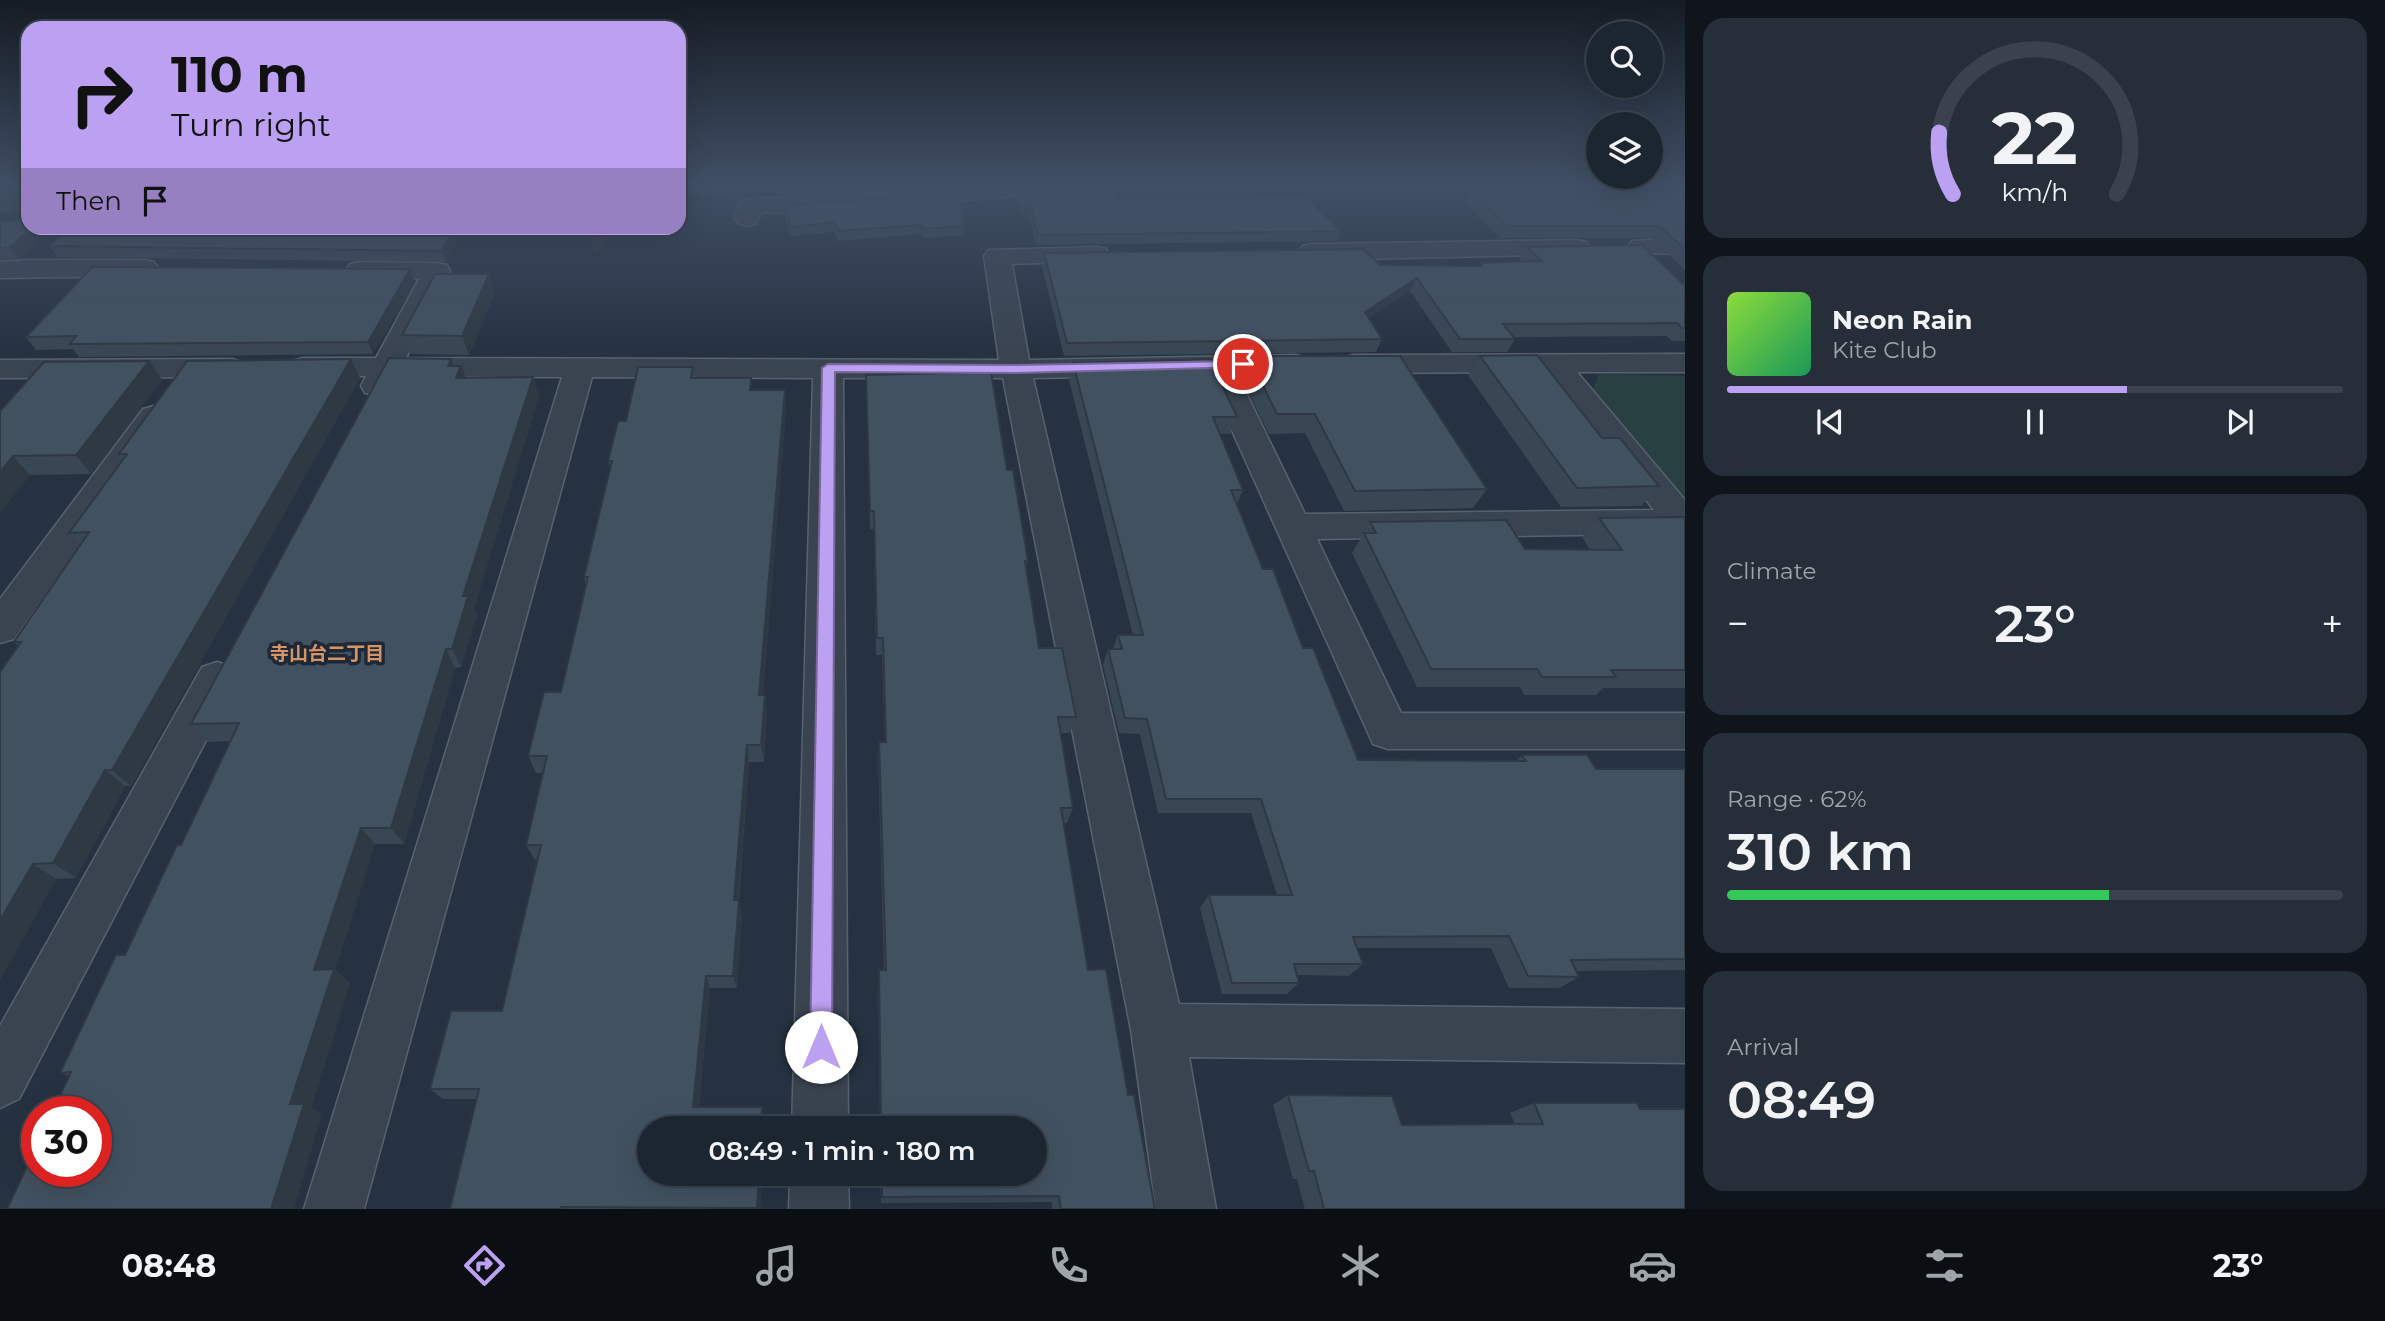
<!DOCTYPE html>
<html lang="en">
<head>
<meta charset="utf-8">
<style>
	:root { --surface:#1c2631; --page:#252e39; --text:#f1f3f6; --muted:#a0a5ab; --line:#3a434d; --accent:#bca0f2 }
	body { margin:0; font-family:Montserrat,"Noto Sans JP",sans-serif; background:var(--page); color:var(--text); height:100vh; display:flex; flex-direction:column; font-size:26px; white-space:nowrap }
	* { box-sizing:border-box; margin:0 }
	p { font-size:23px; color:var(--muted) }
	.icon { flex:none; width:38px; height:38px; fill:none; stroke:currentColor; stroke-width:2; stroke-linecap:round; stroke-linejoin:round }
	.map { position:relative; flex:1; overflow:hidden }
	.drawer { display:flex; flex-direction:column; gap:18px; padding:18px; background:#0f151b; width:700px }
	.drawer>* { flex:none }
	.banner { position:absolute; left:21px; top:21px; width:665px; height:214px; border-radius:21px; box-shadow:0 7px 28px #0002,0 0 0 2px var(--line); background:#bca0f2; color:#111; overflow:hidden }
	.fabs { position:absolute; left:1586px; top:21px; display:grid; gap:14px }
	.fabs a { display:grid; place-items:center; width:77px; height:77px; border-radius:50%; background:var(--surface); box-shadow:0 7px 28px #0002,0 0 0 2px var(--line); font-size:35px }
	.speed { position:absolute; left:21px; top:1096px; display:flex; gap:14px; font-size:35px; font-weight:700; text-align:center }
	.speed>* { display:grid; place-content:center; width:91px; height:91px; border-radius:50%; background:var(--surface); box-shadow:0 7px 28px #0002,0 0 0 2px var(--line); line-height:1 }
	.speed .limit { border:10px solid #d22; background:#fff; color:#111 }
	.pin { position:absolute; display:grid; place-items:center; width:60px; height:60px; color:#fff; margin:-30px; border:4px solid #fff; border-radius:50%; box-shadow:0 2px 7px #0007 }
	.me { position:absolute; width:77px; margin:-38px; rotate:0deg; stroke-linejoin:round; filter:drop-shadow(0 0 5px #0008) }
	.turn { display:flex; align-items:center; gap:24px; height:147px; padding:0 35px; font-size:32px }
	.turn .icon { width:91px; height:91px; stroke-width:2.5 }
	.turn b { display:block; font-size:49px; line-height:60px }
	.then { display:flex; align-items:center; height:66px; padding:0 35px; background:#0003; gap:14px; font-size:26px }
	.big { font-size:52px; font-weight:600; line-height:1.1 }
	.drawer .tile { flex:1; display:flex; flex-direction:column; justify-content:center; gap:10px; min-width:0; padding:0 24px; border-radius:21px; background:var(--page) }
	.drawer .dial { align-items:center; gap:0 }
	.dial svg { height:182px; overflow:visible; fill:none; stroke:var(--line); stroke-width:7; stroke-linecap:round; text-anchor:middle }
	.dial text { fill:var(--text); stroke:none }
	.song { display:flex; align-items:center; gap:21px }
	.cover { width:84px; height:84px; border-radius:10px; background:linear-gradient(135deg,hsl(90 70% 55%),hsl(150 70% 35%)) }
	.played { height:7px; border-radius:4px; background:linear-gradient(90deg,var(--accent) 65%,var(--line) 65%) }
	.keys { display:flex; justify-content:space-around; direction:ltr }
	.heat { display:flex; justify-content:space-between; align-items:center; font-size:38px; direction:ltr }
	.charge { height:10px; border-radius:5px; background:linear-gradient(90deg,#34c759 62%,var(--line) 0) }
	.trip { position:absolute; left:637px; top:1116px; width:410px; height:70px; border-radius:35px; background:var(--surface); box-shadow:0 7px 28px #0002,0 0 0 2px var(--line); font-weight:600; line-height:70px; text-align:center }
	.tab-bar { display:flex; height:112px; justify-content:space-around; align-items:center; background:#0b0f14; color:var(--muted) }
	.tab-bar .icon { width:49px; height:49px }
	.tab-bar .on { color:var(--accent) }
	.tab-bar b { font-size:32px; color:var(--text) }
	main { display:flex; flex:1; min-height:0 }
	.map>svg:first-child { display:block }
	.green { fill:#284042 }
	.lines { fill:none; stroke-linecap:round; stroke-linejoin:round }
	.minor-casing { stroke:#58626e; stroke-width:3 }
	.minor { fill:#3a4451; fill-rule:evenodd }
	.wall { fill:#394653 }
	.shaded-wall { fill:#2e3943 }
	.building { fill:#425160; stroke:#2e3943; stroke-width:2 }
	.route { fill:#bca0f2; stroke:#7a689d; stroke-width:2 }
	.labels { text-anchor:middle; stroke-width:7; stroke-linejoin:round; paint-order:stroke }
	.neighbourhood-label { font-size:19px; font-weight:bold; fill:#d59568; stroke:#1f2936 }
</style>
</head>
<body>
<main>
<div class="map">
<svg width="1685" height="1209" viewBox="0 0 1685 1209">
	<rect width="100%" height="100%" fill="#263241"/>
	<path class="green" d="M679,184H727L728,196L679,197Z
		M1599,374L1685,376V499L1593,389Z"/>
	<g class="lines">
		<g class="minor-casing">
			<path id="minor" d="M991,184H1078L1074,189L1066,191L906,206L761,213L756,223L747,226L738,223L734,218L741,201L750,199L906,192Z
				M1685,238V254L1632,253L1628,247L1632,241Z
				M1577,240L1586,242L1590,248L1586,254L1312,260L1303,258L1299,252L1303,246L1312,244Z
				M1097,247L1106,249L1110,255L1106,261L1012,264L1029,360L1296,355L1307,358L1311,364L1307,370L1237,374L1305,514L1654,510L1545,372L1353,373L1342,370L1338,364L1342,358L1353,355L1685,354V372H1577L1685,500V537L1672,533L1665,523L1661,530L1648,534L1317,539L1401,713H1685V749H1388L1373,744L1207,375L1033,378L1179,1004L1685,1009V1063L1189,1057L1216,1209H1156L1131,1030L1003,378H843L848,1129H792L813,378L592,377L364,1209H304L562,377L396,376L387,393L376,395L365,393L361,386L366,376H303L292,373L288,367L292,361L303,358H376L419,279L359,278L350,276L346,270L350,264L359,262L437,263L447,265L450,271L406,358L999,360L984,256L988,250Z
				M27,260H145L154,262L158,268L154,274L145,276L0,278V262Z
				M232,359L243,362L247,368L243,374L232,377L0,378V360Z
				M154,406L165,409L170,416L14,639L0,643V599L143,409Z
				M217,662L232,667L238,679L19,1099L0,1108V1026L202,667Z
				M790,1174H848L849,1209H789Z"/>
		</g>
		<use href="#minor" class="minor"/>
	</g>
	<path class="wall" d="M0,184H28V228H54L18,258L0,260V222L24,219L25,217L23,214V211L0,212Z
		M777,184H955V185L780,195Z
		M1508,184H1685V270L1651,238H1500L1464,202L1470,189L1513,188Z
		M1018,189L1117,200L1341,231L1337,241L1036,245L1029,214L1021,216L1016,198Z
		M785,205L964,226L963,235L923,238L921,234L838,241L835,232L791,236L785,214Z
		M68,228H464L446,262L57,257L49,246Z
		M1527,247L1685,284V341H1672L1667,336L1513,337L1515,339L1507,352H1452L1410,291L1369,318L1382,339L1376,352L1064,356L1042,266L1044,253L1380,265L1478,266L1480,263L1522,262L1520,259Z
		M415,282L373,354L79,357L73,349L36,350L26,337Z
		M495,292L469,355L410,354L402,335Z
		M1248,356L1487,489L1473,508L1344,511L1305,433L1269,434L1240,376Z
		M1480,356L1602,438L1659,486L1641,506L1561,507L1468,375Z
		M351,359L360,378L131,786H125L76,878L56,879L0,980V672L18,646L14,642L80,545L69,533L123,459L119,454Z
		M1073,363L1237,417L1230,434H1220L1243,490L1237,504L1263,569L1303,648L1358,760L1516,761L1522,755L1596,769H1685V970L1576,971L1579,977L1559,988H1509L1491,948H1357L1363,964L1349,976L1297,975L1299,983L1287,994H1222L1200,908L1209,895H1277L1251,813H1158L1140,734L1119,733L1103,665L1108,649H1113L1118,635H1133L1069,380Z
		M454,366L466,378L533,377L539,396L474,608L477,615L461,667L455,668L404,844H375L335,970L350,983L311,1108L322,1114L69,1076L60,1073L125,955L181,845L230,741L208,742L191,724Z
		M693,367L695,378L752,390L786,409L763,695H765L767,712L764,762H749L739,900L742,914L737,988H710L699,1107H762L765,1116L649,1174H762L760,1209H450L477,1099H443L430,1089L502,1011L537,860H535L526,845L543,773H536L528,756L561,692L586,585L584,577L610,467L608,461L626,421Z
		M866,375L1007,470L1028,561L1026,570L1039,648L1076,717L1070,733H1061L1073,808L1067,823H1063L1088,970L1128,1095L1155,1209H1052V1202L881,1203L880,1174H1034V1129H880L878,982L879,970H884L878,758L879,742H885L882,655H876L874,529H870Z
		M162,380L91,474L30,475L0,512V411Z
		M1685,517V688H1603L1596,695H1524L1520,687H1417L1352,553L1370,522L1525,549L1590,550L1582,537L1599,518Z
		M1288,1095L1402,1125L1515,1124L1510,1113L1534,1103L1640,1109L1685,1209H1305L1297,1179H1293L1273,1105Z"/>
	<path class="shaded-wall" d="M1030,205L1029,214L1021,216L1022,207Z
		M32,228H54L18,258L10,247Z
		M454,228H464L446,262L442,251Z
		M609,228H618L595,255L593,245Z
		M410,269L415,282L373,354L368,342Z
		M489,274L495,292L469,355L462,336Z
		M1417,278L1410,291L1359,325L1365,312Z
		M351,359L360,378L131,786L112,770Z
		M451,359L457,375L461,366L469,385L464,397L448,366Z
		M149,361L162,380L91,474L76,455Z
		M533,377L539,396L474,608L477,615L461,667L452,649L463,596Z
		M785,390L786,409L762,712L759,695Z
		M13,456L30,475L0,512V472Z
		M446,649L455,668L404,844L391,828Z
		M765,695L767,712L764,762L761,745Z
		M747,745L749,762L737,914L734,900Z
		M105,770L125,786L76,878L53,863Z
		M361,828L375,844L335,970L350,983L311,1108L322,1114L294,1209H271L314,970Z
		M33,864L56,879L0,980V920Z
		M739,900L742,914L737,988L733,976Z
		M706,976L710,988L698,1116L693,1107Z
		M762,1107L765,1116L764,1129H761Z
		M759,1174H762L760,1209H758L757,1208Z"/>
	<path class="building" d="M0,184H28V228H32L10,247L0,248V222L24,219L26,215L23,214V202L20,199L0,201Z
		M779,184H814L779,186Z
		M1070,184H1116L1117,200L1305,196L1341,231L1038,235L1030,205L1022,207L1018,189Z
		M1527,184H1685V249L1659,226H1507L1470,189L1532,188Z
		M959,194L964,226L923,229L922,225L838,231L835,222L791,227L785,205Z
		M68,228H454L442,251L49,246Z
		M599,228H609L593,245Z
		M1642,245L1683,284H1685V328H1682L1677,323L1503,324L1515,339H1460L1417,278L1365,312L1382,339L1067,343L1044,253L1363,249L1380,265L1482,266L1480,263L1542,261L1527,247Z
		M92,267L410,269L368,342L70,344L76,336L26,337Z
		M435,274H489L462,336L402,335Z
		M1537,355L1602,438H1620L1659,486L1577,488L1480,356Z
		M1248,356H1400L1487,489L1355,491L1315,414H1277Z
		M389,358L451,359L448,366H461L456,378L533,377L463,596H468L452,649H446L391,828H361L314,970L334,969L290,1104H304L271,1209H7L37,1145V1171H96V1111H53L71,1072L60,1073L116,955H125L177,845H181L239,723L191,724Z
		M351,359L112,770H105L53,863L33,864L0,920V672L21,642H14L89,532L69,533L127,454H119L187,361Z
		M1210,359L1237,417H1213L1243,490H1231L1263,569H1273L1303,648H1313L1358,760L1526,761L1522,755H1587L1596,769H1685V959L1571,960L1579,977L1528,976L1509,936L1353,937L1363,964H1294L1299,983H1232L1209,895H1292L1261,799H1166L1147,719L1125,718L1108,649H1122L1118,635H1143L1073,363Z
		M149,361L76,455L13,456L0,472V411L44,362Z
		M638,367H693L691,378H751L750,390H785L759,695H765L761,745H747L734,900H739L733,976H706L693,1107H762L761,1129H649V1174H759L757,1208L561,1207V1209H450L479,1089H430L451,1011H502L541,845H526L547,756H528L544,692H561L588,577H584L612,461H608L618,421H626Z
		M991,372L1007,470H1013L1028,561H1025L1039,648H1062L1076,717H1058L1073,808H1061L1088,970L1106,969L1128,1095H1134L1155,1209H1061L1059,1196L882,1197V1174H1034V1129H881L879,970H886L879,742H886L883,638H877L874,511H870L866,375Z
		M1685,517V670H1611L1616,677H1542L1537,669H1431L1364,533H1376L1370,522L1506,520L1525,549L1622,550L1599,518Z
		M1288,1095L1392,1096L1402,1125L1543,1124L1534,1103H1637L1640,1109H1685V1209H1324L1314,1171H1309Z"/>
	<linearGradient id="sky" x2="0" y2="1"><stop stop-color="#151c24"/><stop offset="0.52" stop-color="#414f65"/><stop offset="1" stop-color="#414f65" stop-opacity="0"/></linearGradient>
	<rect width="1685" height="353" fill="url(#sky)"/>
	<path class="route" d="M1243,361L1249,364L1247,367L1016,373L835,372L832,1047L829,1055L821,1058L813,1055L810,1047L822,368L828,364L1016,365Z"/>
	<g class="labels">
		<g class="neighbourhood-label">
			<text x="327" y="660">寺山台二丁目</text>
		</g>
	</g>
</svg>
<div class="fabs">
<a><svg class="icon" aria-label="search" viewBox="0 0 24 24"><circle cx="10" cy="10" r="6"/><path d="M15 15l6 6"/></svg></a>
<a><svg class="icon" aria-label="layers" viewBox="0 0 24 24"><path d="M12 4l9 5-9 5-9-5zM3 14l9 5 9-5"/></svg></a>
</div>
<div class="speed"><div class="limit">30</div></div>
<div class="pin" style="left:1243px;top:364px;background:#d93025"><svg class="icon" aria-label="arrive" viewBox="0 0 24 24"><path d="M6 21V4h12l-3 4 3 4H6"/></svg></div>
<svg class="me" style="left:821px;top:1047px" viewBox="-20 -20 40 40"><circle r="19" fill="#fff"/><path d="M0-13L10 11 0 6-10 11z" fill="#bca0f2"/></svg>
<div class="trip">08:49 · 1 min · 180 m</div>
<div class="banner">
<div class="turn"><svg class="icon" aria-label="right" viewBox="0 0 24 24"><path d="M7 20v-9h11M14 6l5 5-5 5"/></svg><div><b>110 m</b>Turn right</div></div>
<div class="then">Then<svg class="icon" aria-label="arrive" viewBox="0 0 24 24"><path d="M6 21V4h12l-3 4 3 4H6"/></svg></div>
</div>
</div>
<section class="drawer">
<div class="tile dial"><svg viewBox="0 0 100 80">
<path d="M14 69A42 42 0 1 1 86 69"/>
<path d="M14 69A42 42 0 0 1 8 42" stroke="#bca0f2"/>
<text x="50" y="56" font-size="32" font-weight="700">22</text>
<text x="50" y="72" font-size="11">km/h</text>
</svg></div>
<div class="tile">
<div class="song"><i class="cover"></i><div><b>Neon Rain</b><p>Kite Club</p></div></div>
<div class="played"></div>
<div class="keys"><svg class="icon" aria-label="previous" viewBox="0 0 24 24"><path d="M18 5L8 12l10 7zM5 5v14"/></svg><svg class="icon" aria-label="pause" viewBox="0 0 24 24"><path d="M8 5v14M16 5v14"/></svg><svg class="icon" aria-label="next" viewBox="0 0 24 24"><path d="M6 5l10 7-10 7zM19 5v14"/></svg></div>
</div>
<div class="tile"><p>Climate</p>
<div class="heat"><a>−</a><b class="big">23°</b><a>+</a></div>
</div>
<div class="tile"><p>Range · 62%</p><b class="big">310 km</b><div class="charge"></div></div>
<div class="tile"><p>Arrival</p><b class="big">08:49</b></div>
</section>
</main>
<nav class="tab-bar">
<b>08:48</b>
<svg class="icon on" aria-label="directions" viewBox="0 0 24 24"><path d="M12 3l9 9-9 9-9-9zM9 14v-3h6M13 9l2 2-2 2"/></svg>
<svg class="icon" aria-label="music" viewBox="0 0 24 24"><path d="M9 18V5l10-2v13"/><circle cx="6" cy="18" r="3"/><circle cx="16" cy="16" r="3"/></svg>
<svg class="icon" aria-label="phone" viewBox="0 0 24 24"><path d="M5 4h4l2 5-3 2q2 4 5 5l2-3 5 2v4C11 20 4 13 5 4z"/></svg>
<svg class="icon" aria-label="climate" viewBox="0 0 24 24"><path d="M12 3v18M4 7l16 10M4 17L20 7"/></svg>
<svg class="icon" aria-label="car" viewBox="0 0 24 24"><path d="M5 17H2v-5l4-1 3-4h7l3 4 3 1v5h-3M9 17h6M6 11h13"/><circle cx="7" cy="17" r="2"/><circle cx="17" cy="17" r="2"/></svg>
<svg class="icon" aria-label="filters" viewBox="0 0 24 24"><path d="M4 7h16M4 17h16"/><circle cx="9" cy="7" r="2"/><circle cx="15" cy="17" r="2"/></svg>
<b>23°</b>
</nav>
</body>
</html>
